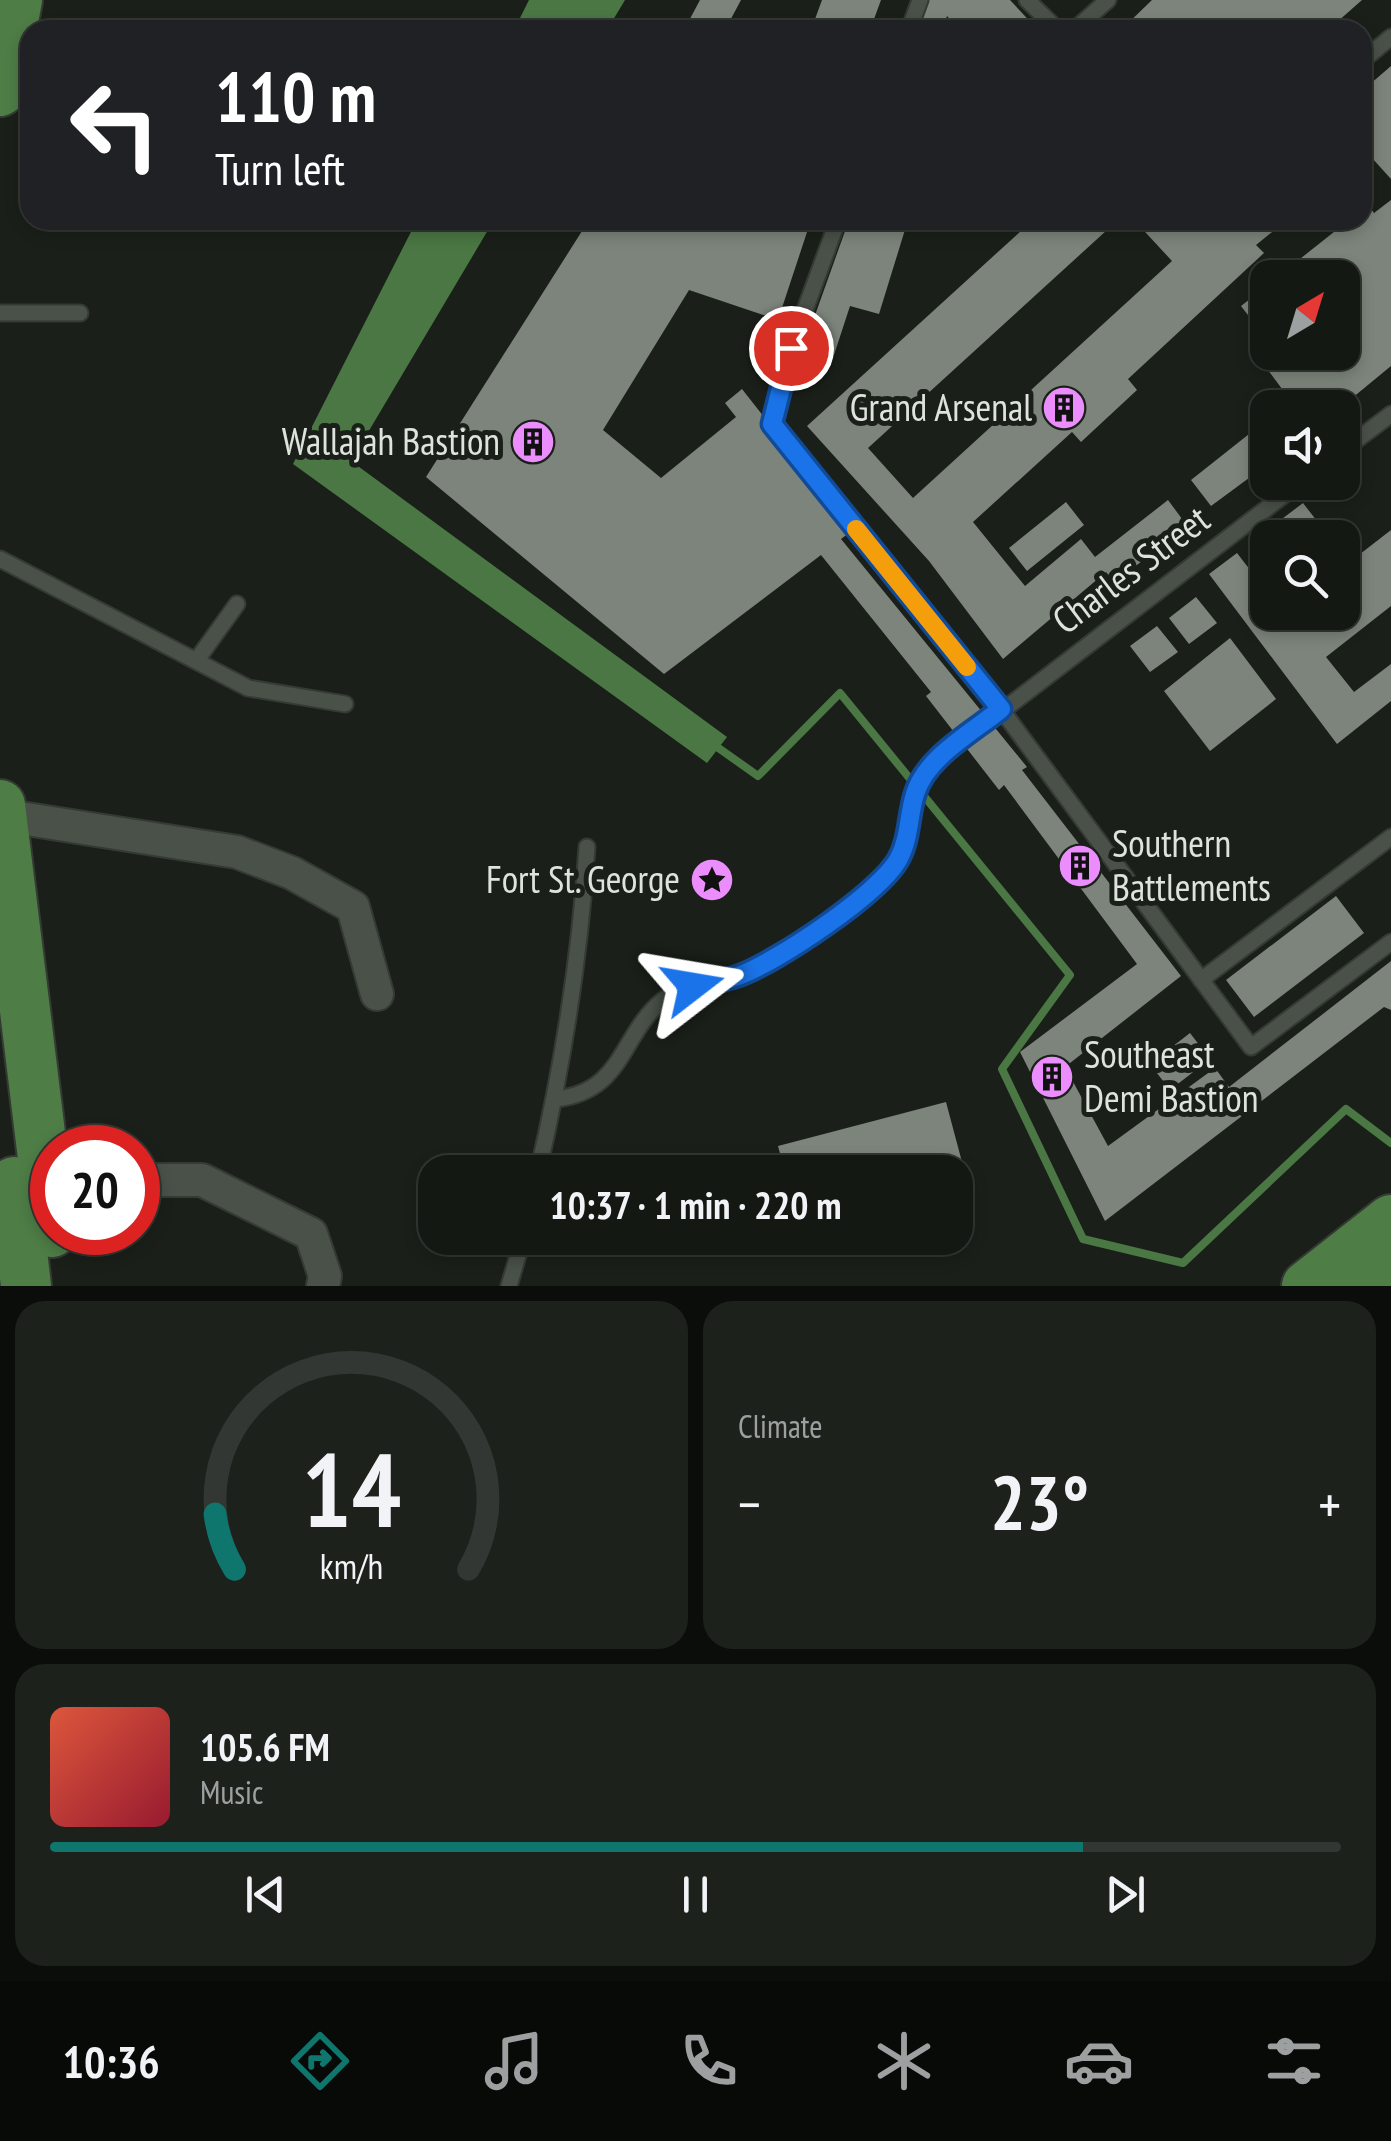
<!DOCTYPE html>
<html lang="en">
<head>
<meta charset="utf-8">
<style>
	:root { --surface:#141813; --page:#1d211c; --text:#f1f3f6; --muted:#9da0a0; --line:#333733; --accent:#0f766e }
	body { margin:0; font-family:"PT Sans Narrow",sans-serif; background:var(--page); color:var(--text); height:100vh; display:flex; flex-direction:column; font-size:38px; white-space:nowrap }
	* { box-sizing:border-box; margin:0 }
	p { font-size:32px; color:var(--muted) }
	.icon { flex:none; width:55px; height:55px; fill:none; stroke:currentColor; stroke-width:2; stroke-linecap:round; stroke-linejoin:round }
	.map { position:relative; height:1286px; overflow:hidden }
	.drawer { display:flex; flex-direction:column; gap:15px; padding:15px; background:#0b0d0a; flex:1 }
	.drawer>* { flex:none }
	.hud { position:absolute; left:20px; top:20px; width:1352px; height:210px; border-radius:30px; box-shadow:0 5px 15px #0003,0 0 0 2px var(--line); background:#202124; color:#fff; overflow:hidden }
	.needle { width:65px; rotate:38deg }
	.fabs { position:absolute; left:1250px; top:260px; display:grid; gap:20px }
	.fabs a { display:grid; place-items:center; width:110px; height:110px; border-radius:20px; background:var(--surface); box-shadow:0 5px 15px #0003,0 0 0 2px var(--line); font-size:50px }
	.speed { position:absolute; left:30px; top:1125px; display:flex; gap:20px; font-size:50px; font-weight:700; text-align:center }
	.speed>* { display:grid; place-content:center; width:130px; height:130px; border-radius:50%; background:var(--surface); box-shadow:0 5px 15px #0003,0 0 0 2px var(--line); line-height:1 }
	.speed .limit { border:15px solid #d22; background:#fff; color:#111 }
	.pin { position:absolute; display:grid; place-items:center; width:85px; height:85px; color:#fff; margin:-42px; border:5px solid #fff; border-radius:50%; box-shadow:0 2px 10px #0007 }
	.me { position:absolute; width:110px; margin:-55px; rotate:76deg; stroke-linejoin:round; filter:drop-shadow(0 0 8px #0008) }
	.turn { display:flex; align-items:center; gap:35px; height:210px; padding:0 30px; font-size:45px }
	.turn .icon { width:130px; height:130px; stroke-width:2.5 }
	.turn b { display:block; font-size:70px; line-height:85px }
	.big { font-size:75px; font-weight:700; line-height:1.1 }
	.drawer .tile { flex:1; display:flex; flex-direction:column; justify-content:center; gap:15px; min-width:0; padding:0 35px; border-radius:30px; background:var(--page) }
	.drawer .dial { align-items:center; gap:0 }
	.dial svg { height:260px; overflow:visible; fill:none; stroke:var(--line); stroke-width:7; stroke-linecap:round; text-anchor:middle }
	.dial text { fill:var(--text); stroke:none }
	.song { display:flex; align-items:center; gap:30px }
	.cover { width:120px; height:120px; border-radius:15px; background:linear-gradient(135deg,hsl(10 70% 55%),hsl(350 70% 35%)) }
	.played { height:10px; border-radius:5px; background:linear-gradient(90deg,var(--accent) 80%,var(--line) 80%) }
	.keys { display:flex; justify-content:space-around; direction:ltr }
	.heat { display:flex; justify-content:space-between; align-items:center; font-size:55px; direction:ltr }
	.drawer .tiles { flex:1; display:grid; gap:15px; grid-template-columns:1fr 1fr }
	.tile:last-child { grid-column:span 2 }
	.trip { position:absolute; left:418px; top:1155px; width:555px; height:100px; border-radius:30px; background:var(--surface); box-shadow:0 5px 15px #0003,0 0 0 2px var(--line); font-weight:700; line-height:100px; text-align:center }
	.dock { display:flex; height:160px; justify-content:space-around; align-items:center; background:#080a08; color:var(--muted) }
	.dock .icon { width:70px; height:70px }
	.dock .selected { color:var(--accent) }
	.dock b { font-size:45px; color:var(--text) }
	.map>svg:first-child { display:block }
	.water { fill:#4a7743 }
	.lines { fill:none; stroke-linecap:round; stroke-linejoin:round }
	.stream { stroke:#4a7743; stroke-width:8 }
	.building { fill:#7c847b }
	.service-casing { stroke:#353a35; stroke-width:19 }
	.minor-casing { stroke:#353a35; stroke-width:36 }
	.primary-casing { stroke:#353a35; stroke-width:54 }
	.service { stroke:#495148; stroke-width:15 }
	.minor { stroke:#495148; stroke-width:32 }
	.primary { stroke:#4e7d46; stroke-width:50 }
	.route-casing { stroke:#114b97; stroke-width:25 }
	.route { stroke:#1a73e8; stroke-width:18 }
	.slow { stroke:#f59e0b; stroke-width:18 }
	.labels { text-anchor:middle; stroke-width:10; stroke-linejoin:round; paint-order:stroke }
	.poi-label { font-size:38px; fill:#dfe3de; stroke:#1a2019; text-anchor:end }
	.street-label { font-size:38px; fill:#dfe3de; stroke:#1a2019 }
</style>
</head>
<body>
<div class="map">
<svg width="1391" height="1286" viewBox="0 0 1391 1286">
	<rect width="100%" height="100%" fill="#1a2019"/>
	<path class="water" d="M529,0H625L607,30H514Z
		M417,220H494L351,461L727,737L707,763L293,464Z"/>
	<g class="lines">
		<path class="stream" d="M710,742L758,776L840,693L1070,975L1002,1069L1083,1239L1183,1263L1346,1109L1391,1143"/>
	</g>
	<path class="building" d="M700,0H741L725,30H684Z
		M822,0H881L870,30H811Z
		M927,0H1010L1038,30H960L947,16L942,30H917Z
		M1152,0H1362L1328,30H1237L1232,25L1226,30H1121Z
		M1391,66V179L1362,147V91Z
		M1391,200V366L1340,408H1282L1291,401L1262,362L1274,352H1342V278H1276L1349,220H1362V209L1368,205L1374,213Z
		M589,220H811L778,320L689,290L603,430L661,478L736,417L725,403L742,389L853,530L841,539L1027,767L1022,770L1181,976L1065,1067L1108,1146L1215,1068L1229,1087L1391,961V1010L1384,1007L1105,1221L1020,1052L1137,964L1004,785L999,790L926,696L931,692L821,555L664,674L426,477Z
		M849,220H908L879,314L850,306L834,355L804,346Z
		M1033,220H1118L868,448L913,498L1172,261L1134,220H1211L1215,224L1220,220H1287L1256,245L1264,253L1128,379L1137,390L1081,442L1072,432L973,522L1025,586L1081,539L1095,557L1168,500L1188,527L1114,582L1106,572L1003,659L929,561L807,426Z
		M1268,285V341L1241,306Z
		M1268,419V464L1211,506L1191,480Z
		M1066,502L1084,525L1027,571L1009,548Z
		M1303,503L1330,538H1271L1266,531Z
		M1391,530V606L1326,657L1354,692L1391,664V701L1337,744L1209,574L1237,553L1268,593V612H1342V568Z
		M1196,597L1217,623L1189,644L1169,618Z
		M1157,626L1178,652L1150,672L1130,646Z
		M1230,638L1276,699L1210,751L1164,691Z
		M1336,896L1364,933L1254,1017L1226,980Z
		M1190,1033L1210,1059L1170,1090L1150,1064Z
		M946,1102L962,1162L923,1172H785L778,1146Z"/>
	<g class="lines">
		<g class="service-casing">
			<path id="service" d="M1027,0L1058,30
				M909,30L920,0
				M1074,30L1108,0
				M1362,61L1391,37
				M838,220L791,348L772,424L1001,709L1251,1047L1391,942
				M0,313H80
				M1342,451L1391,414
				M0,559L248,688L345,704
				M196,661L237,604
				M1201,980L1391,837
				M555,1099C624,1092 620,1035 663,1000C683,984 711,985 735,977C772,965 867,900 891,869C918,836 906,792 938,760L1301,482
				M538,1172C563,1064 580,958 587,847
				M509,1286L523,1238"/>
		</g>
		<g class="minor-casing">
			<path id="minor" d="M1,815L237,852L292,873L353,907L377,994
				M138,1180H202L311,1234L325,1276L323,1286"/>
		</g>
		<g class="primary-casing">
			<path id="primary" d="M0,91L17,0
				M0,805L52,1232
				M14,1182L26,1286
				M1307,1286L1391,1220
				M1373,1286L1391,1273"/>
		</g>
		<use href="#service" class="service"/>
		<use href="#minor" class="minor"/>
		<use href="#primary" class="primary"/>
	</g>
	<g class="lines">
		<g class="route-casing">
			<path id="route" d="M693,986C708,983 724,981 738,976C777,962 877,895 898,860C910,839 908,816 915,794C926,757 973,732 1001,709L772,424L791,348"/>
		</g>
		<use href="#route" class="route"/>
		<path class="slow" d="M856,529L967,667"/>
	</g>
	<defs>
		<g id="building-disc" transform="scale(2.25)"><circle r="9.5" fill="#eb8dfc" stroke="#1a2019"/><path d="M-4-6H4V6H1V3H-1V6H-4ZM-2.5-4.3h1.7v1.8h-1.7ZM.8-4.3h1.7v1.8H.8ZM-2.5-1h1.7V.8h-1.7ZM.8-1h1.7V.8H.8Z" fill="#111"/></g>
		<g id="sight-disc" transform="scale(2.25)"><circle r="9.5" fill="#eb8dfc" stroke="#1a2019"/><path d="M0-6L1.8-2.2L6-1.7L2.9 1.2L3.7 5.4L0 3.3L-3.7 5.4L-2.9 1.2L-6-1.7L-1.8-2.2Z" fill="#111"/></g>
	</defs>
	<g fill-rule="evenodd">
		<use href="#building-disc" x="1064" y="408"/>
		<use href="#building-disc" x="533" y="442"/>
		<use href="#building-disc" x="1080" y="866"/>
		<use href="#sight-disc" x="712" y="880"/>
		<use href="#building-disc" x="1052" y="1077"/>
	</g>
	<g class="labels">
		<g class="poi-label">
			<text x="1032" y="421">Grand Arsenal</text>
			<text x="500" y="455">Wallajah Bastion</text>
			<text x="1112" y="857" text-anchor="start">Southern<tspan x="1112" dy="44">Battlements</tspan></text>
			<text x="680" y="893">Fort St. George</text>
			<text x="1084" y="1068" text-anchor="start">Southeast<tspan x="1084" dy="44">Demi Bastion</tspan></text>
		</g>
		<g class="street-label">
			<text transform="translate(1131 570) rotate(-37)" y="13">Charles Street</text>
		</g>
	</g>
</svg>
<div class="fabs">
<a><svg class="needle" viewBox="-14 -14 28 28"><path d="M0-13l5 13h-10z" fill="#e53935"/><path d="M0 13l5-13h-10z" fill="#9da0a0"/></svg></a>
<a><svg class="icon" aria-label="sound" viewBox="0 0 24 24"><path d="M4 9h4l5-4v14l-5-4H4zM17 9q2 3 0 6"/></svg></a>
<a><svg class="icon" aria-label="search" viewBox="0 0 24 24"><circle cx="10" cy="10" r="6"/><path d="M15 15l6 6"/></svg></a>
</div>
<div class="speed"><div class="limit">20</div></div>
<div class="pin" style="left:791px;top:348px;background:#d93025"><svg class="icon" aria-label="arrive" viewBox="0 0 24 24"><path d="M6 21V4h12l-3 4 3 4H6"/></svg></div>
<svg class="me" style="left:693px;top:986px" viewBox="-20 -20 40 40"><path d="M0-17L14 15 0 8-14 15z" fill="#1a73e8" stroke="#fff" stroke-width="4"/></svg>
<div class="trip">10:37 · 1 min · 220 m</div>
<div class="hud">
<div class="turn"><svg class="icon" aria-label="left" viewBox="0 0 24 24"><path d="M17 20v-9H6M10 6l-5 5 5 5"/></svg><div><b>110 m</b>Turn left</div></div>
</div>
</div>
<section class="drawer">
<div class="tiles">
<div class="tile dial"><svg viewBox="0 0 100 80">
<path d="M14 69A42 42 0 1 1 86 69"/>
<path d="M14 69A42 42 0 0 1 8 52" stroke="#0f766e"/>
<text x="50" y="56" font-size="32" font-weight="700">14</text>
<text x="50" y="72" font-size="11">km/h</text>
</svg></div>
<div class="tile"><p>Climate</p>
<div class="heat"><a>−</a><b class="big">23°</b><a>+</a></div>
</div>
<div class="tile">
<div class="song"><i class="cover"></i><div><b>105.6 FM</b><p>Music</p></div></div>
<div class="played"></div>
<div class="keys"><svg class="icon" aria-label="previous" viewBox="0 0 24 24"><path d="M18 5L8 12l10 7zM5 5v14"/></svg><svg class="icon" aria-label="pause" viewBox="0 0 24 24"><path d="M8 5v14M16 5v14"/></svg><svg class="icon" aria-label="next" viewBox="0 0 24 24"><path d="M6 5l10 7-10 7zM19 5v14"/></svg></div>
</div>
</div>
</section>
<nav class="dock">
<b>10:36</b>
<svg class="icon selected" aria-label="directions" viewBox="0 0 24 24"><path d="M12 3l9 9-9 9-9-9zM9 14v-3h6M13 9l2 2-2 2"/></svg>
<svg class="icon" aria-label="music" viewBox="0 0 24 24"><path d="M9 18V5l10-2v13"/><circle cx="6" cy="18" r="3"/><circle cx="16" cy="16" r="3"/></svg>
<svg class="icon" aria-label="phone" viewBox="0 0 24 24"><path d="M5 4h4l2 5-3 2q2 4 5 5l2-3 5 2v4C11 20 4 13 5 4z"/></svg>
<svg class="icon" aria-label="climate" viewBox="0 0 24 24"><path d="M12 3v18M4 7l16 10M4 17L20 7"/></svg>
<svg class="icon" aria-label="car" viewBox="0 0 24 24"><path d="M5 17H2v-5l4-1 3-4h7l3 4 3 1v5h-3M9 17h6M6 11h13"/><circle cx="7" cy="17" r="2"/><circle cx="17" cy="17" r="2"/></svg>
<svg class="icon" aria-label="filters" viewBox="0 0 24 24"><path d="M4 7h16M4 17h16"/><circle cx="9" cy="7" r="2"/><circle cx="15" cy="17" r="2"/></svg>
</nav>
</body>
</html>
